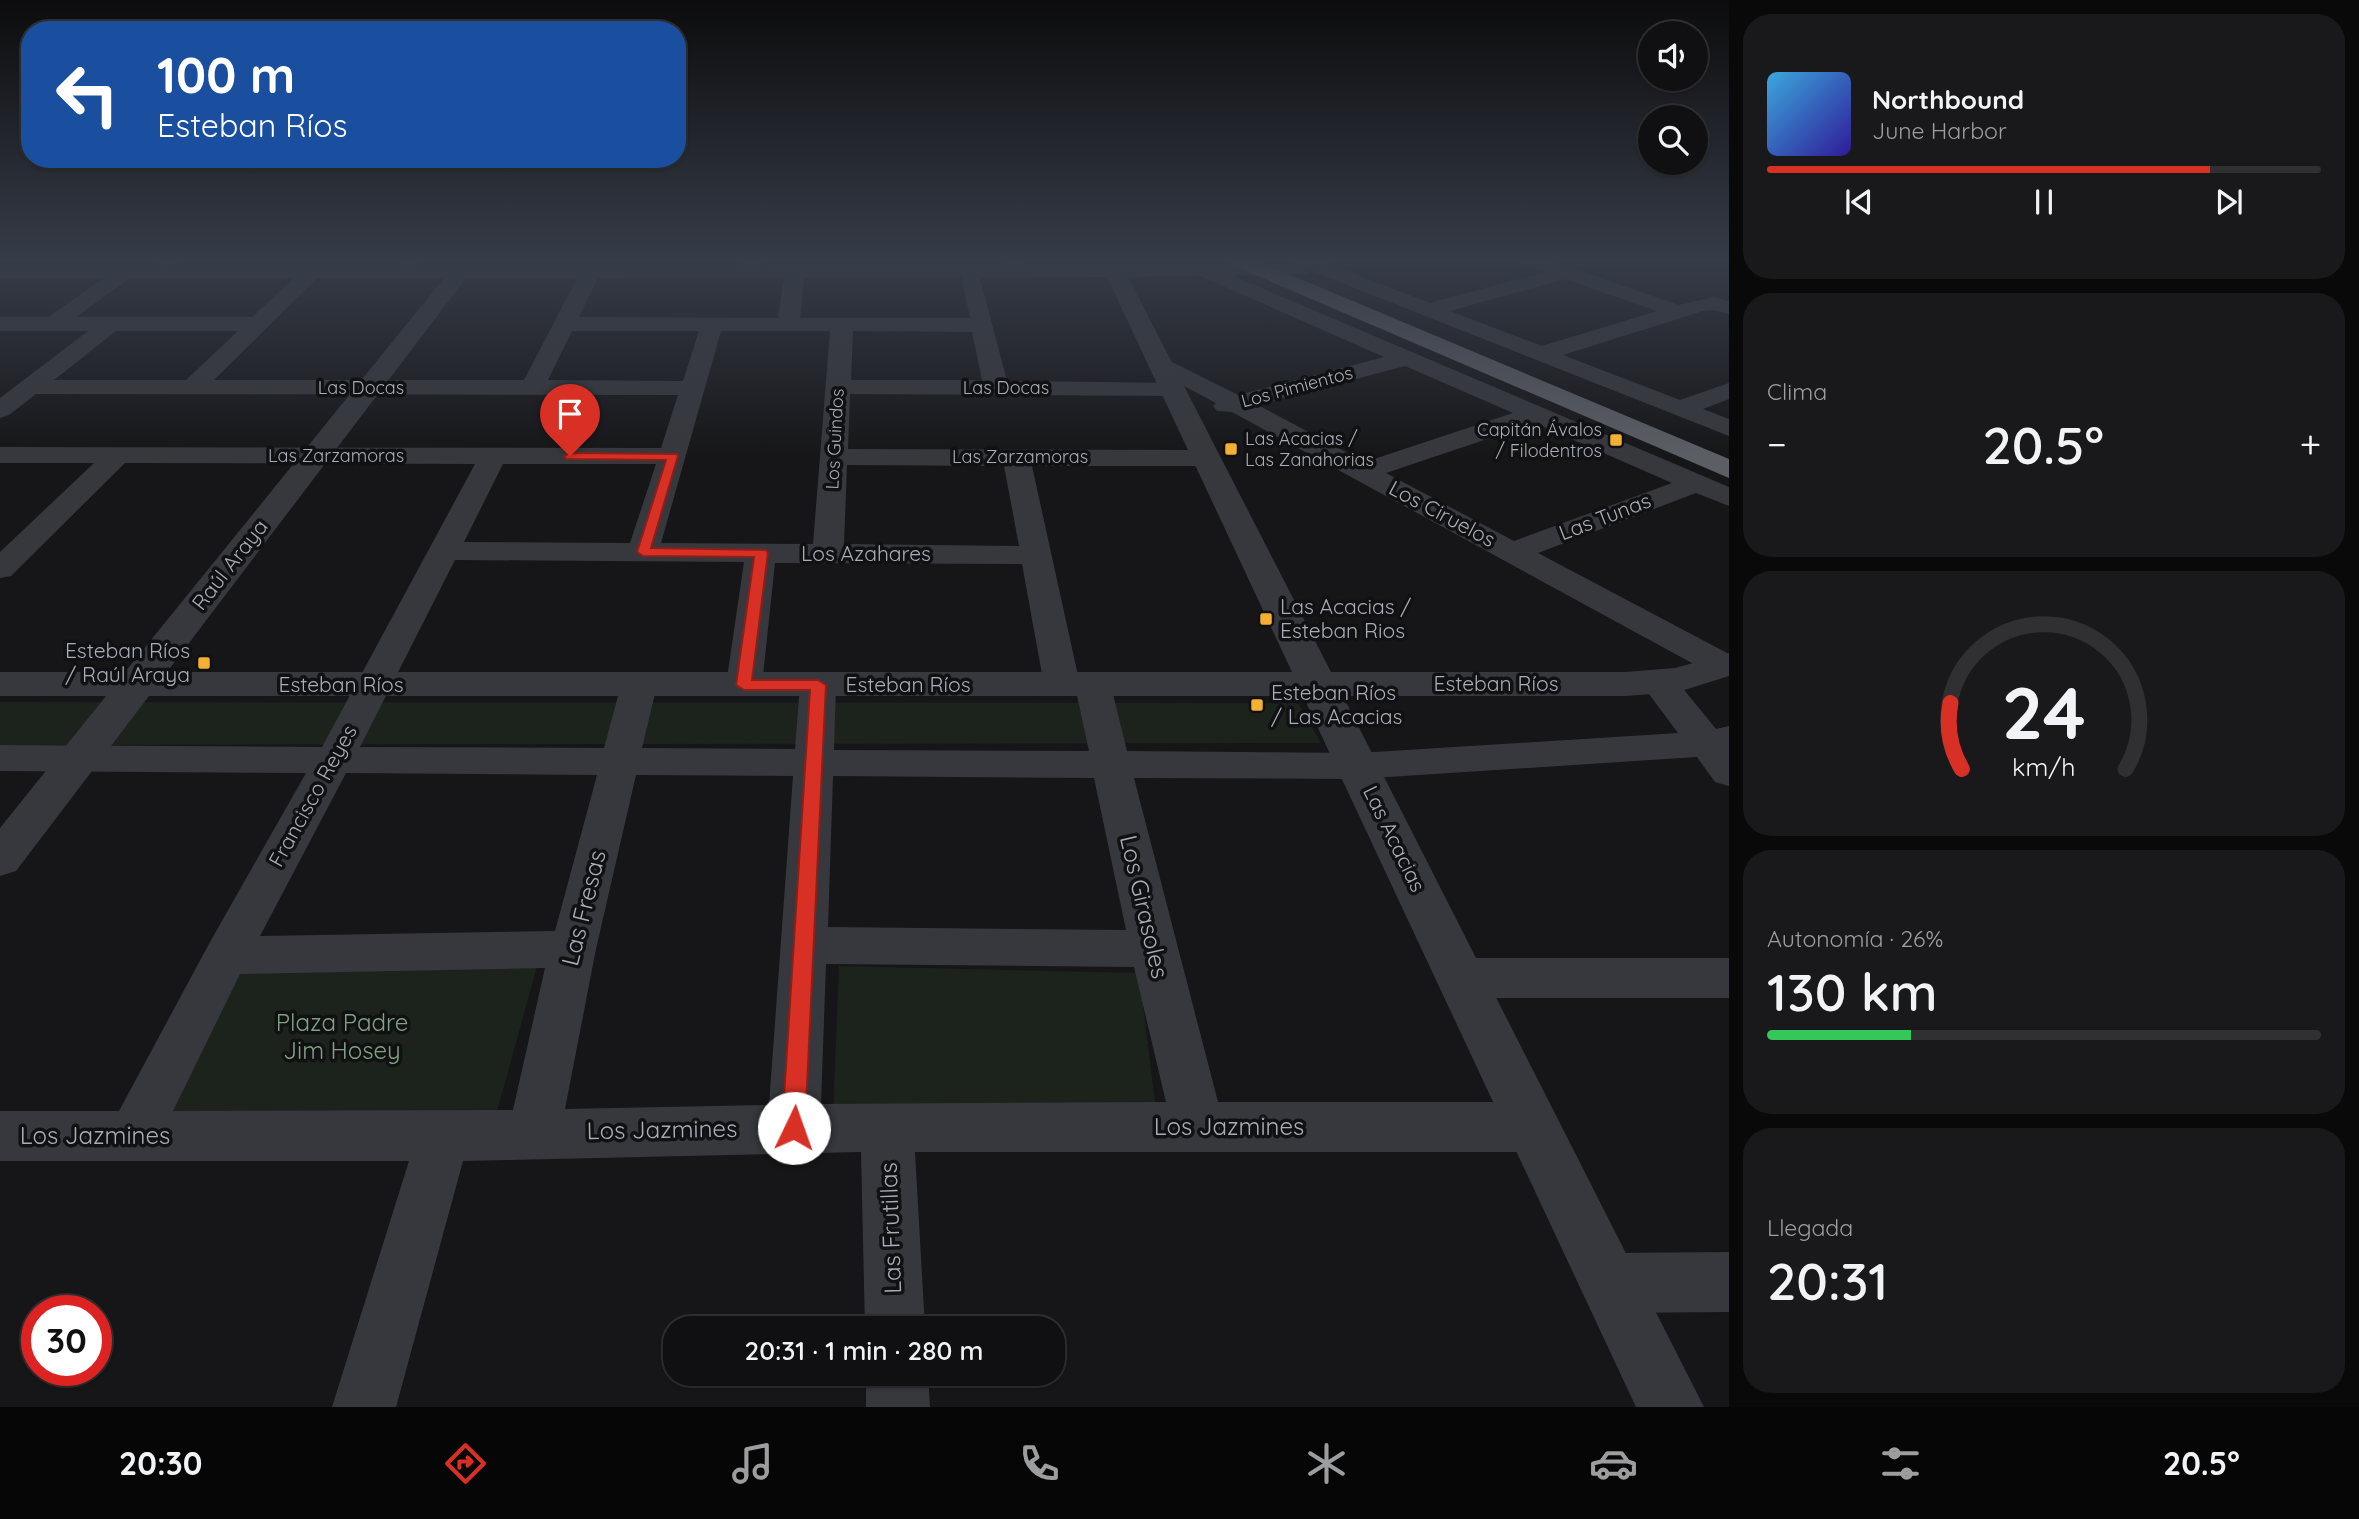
<!DOCTYPE html>
<html lang="es">
<head>
<meta charset="utf-8">
<style>
	:root { --surface:#101012; --page:#19191b; --text:#f1f3f6; --muted:#9c9d9f; --line:#303032; --accent:#d93025 }
	body { margin:0; font-family:Quicksand,sans-serif; background:var(--page); color:var(--text); height:100vh; display:flex; flex-direction:column; font-size:26px; white-space:nowrap }
	* { box-sizing:border-box; margin:0 }
	p { font-size:23px; color:var(--muted) }
	.icon { flex:none; width:38px; height:38px; fill:none; stroke:currentColor; stroke-width:2; stroke-linecap:round; stroke-linejoin:round }
	.map { position:relative; flex:1; overflow:hidden }
	.drawer { display:flex; flex-direction:column; gap:14px; padding:14px; background:#09090a; width:630px }
	.drawer>* { flex:none }
	.banner { position:absolute; left:21px; top:21px; width:665px; height:147px; border-radius:28px; box-shadow:0 2px 5px #0004,0 0 0 2px var(--line); background:#1a4fa0; color:#fff; overflow:hidden }
	.buttons { position:absolute; left:1638px; top:21px; display:grid; gap:14px }
	.buttons a { display:grid; place-items:center; width:70px; height:70px; border-radius:50%; background:var(--surface); box-shadow:0 2px 5px #0004,0 0 0 2px var(--line); font-size:35px }
	.speed { position:absolute; left:21px; top:1295px; display:flex; gap:14px; font-size:35px; font-weight:700; text-align:center }
	.speed>* { display:grid; place-content:center; width:91px; height:91px; border-radius:50%; background:var(--surface); box-shadow:0 2px 5px #0004,0 0 0 2px var(--line); line-height:1 }
	.speed .limit { border:10px solid #d22; background:#fff; color:#111 }
	.pin { position:absolute; display:grid; place-items:center; width:60px; height:60px; color:#fff; margin:-72px -30px; border-radius:50% 50% 50% 0; rotate:-45deg; box-shadow:0 0 7px #0007 }
	.pin .icon { rotate:45deg }
	.me { position:absolute; width:77px; margin:-38px; rotate:3deg; stroke-linejoin:round; filter:drop-shadow(0 0 5px #0008) }
	.turn { display:flex; align-items:center; gap:24px; height:147px; padding:0 21px; font-size:32px }
	.turn .icon { width:91px; height:91px; stroke-width:2.5 }
	.turn b { display:block; font-size:49px; line-height:60px }
	.big { font-size:52px; font-weight:600; line-height:1.1 }
	.drawer .widget { flex:1; display:flex; flex-direction:column; justify-content:center; gap:10px; min-width:0; padding:0 24px; border-radius:28px; background:var(--page) }
	.drawer .dial { align-items:center; gap:0 }
	.dial svg { height:182px; overflow:visible; fill:none; stroke:var(--line); stroke-width:7; stroke-linecap:round; text-anchor:middle }
	.dial text { fill:var(--text); stroke:none }
	.song { display:flex; align-items:center; gap:21px }
	.cover { width:84px; height:84px; border-radius:10px; background:linear-gradient(135deg,hsl(200 70% 55%),hsl(250 70% 35%)) }
	.played { height:7px; border-radius:4px; background:linear-gradient(90deg,var(--accent) 80%,var(--line) 80%) }
	.keys { display:flex; justify-content:space-around; direction:ltr }
	.heat { display:flex; justify-content:space-between; align-items:center; font-size:38px; direction:ltr }
	.charge { height:10px; border-radius:5px; background:linear-gradient(90deg,#34c759 26%,var(--line) 0) }
	.trip { position:absolute; left:663px; top:1316px; width:402px; height:70px; border-radius:28px; background:var(--surface); box-shadow:0 2px 5px #0004,0 0 0 2px var(--line); font-weight:600; line-height:70px; text-align:center }
	.tab-bar { display:flex; height:112px; justify-content:space-around; align-items:center; background:#060607; color:var(--muted) }
	.tab-bar .icon { width:49px; height:49px }
	.tab-bar .current { color:var(--accent) }
	.tab-bar b { font-size:32px; color:var(--text) }
	main { display:flex; flex:1; min-height:0 }
	.map>svg:first-child { display:block }
	.green { fill:#1c231d }
	.lines { fill:none; stroke-linecap:round; stroke-linejoin:round }
	.minor { fill:#37383d; fill-rule:evenodd }
	.tertiary { fill:#37383d; fill-rule:evenodd }
	.trunk { fill:#5b5e65; fill-rule:evenodd }
	.route { fill:#d93025; stroke:#8d1f18; stroke-width:2 }
	.poi-dot { fill:#f2b134; stroke:#111113; stroke-width:2.5 }
	.labels { text-anchor:middle; stroke-width:7; stroke-linejoin:round; paint-order:stroke }
	.far-street-label { font-size:18px; fill:#a8adb8; stroke:#111113 }
	.far-poi-label { font-size:18px; fill:#a8adb8; stroke:#111113; text-anchor:end }
	.street-label { font-size:21px; fill:#a8adb8; stroke:#111113 }
	.poi-label { font-size:21px; fill:#a8adb8; stroke:#111113; text-anchor:start }
	.near-street-label { font-size:24px; fill:#a8adb8; stroke:#111113 }
	.near-park-label { font-size:24px; fill:#7fa381; stroke:#111113 }
</style>
</head>
<body>
<main>
<div class="map">
<svg width="1729" height="1407" viewBox="0 0 1729 1407">
	<rect width="100%" height="100%" fill="#161618"/>
	<path class="green" d="M0,702L1298,703L1321,743L0,745Z
		M236,948H542L493,1126H142Z
		M839,966L1139,973L1157,1118L833,1115Z"/>
	<g class="lines">
		<path class="minor" d="M159,260H182L164,275H150L147,271Z
			M403,260H424C416,271 410,279 397,275L394,271Z
			M737,260H760L772,271L769,275H755Z
			M1000,260H1021L1029,271L1026,275H1012Z
			M1291,260H1319L1430,303L1545,272L1521,264L1518,260H1548L1679,305L1714,297L1729,301V314L1713,310L1703,311L1563,355L1680,400L1729,383V399L1703,409L1729,419V436L1294,264ZM1565,279L1657,311L1542,346L1450,311Z
			M127,265L134,267L137,271L134,275L76,317H252L306,267H320L323,271L320,275L214,380H524L581,271L584,267H598L601,271L579,317L778,318L785,271L788,267H802L805,271L800,318H970L960,271L963,267H977L1007,381L1180,383L1152,368L1148,363L1152,358L1160,356L1238,395L1384,357L1198,275L1195,271L1198,267H1212L1729,487V506L1696,493L1538,553L1729,654V676L1712,674L1232,412L1217,411L1213,406L1216,403L1182,385L1185,389L1182,394L1173,396L850,394L848,449L1207,450L1217,452L1221,458L1217,464L1207,466H1032L1079,680L1093,675L1106,678L1111,686L1127,751L1358,753L1678,733L1640,682L1645,674L1658,671L1671,674L1716,729L1729,726V786L1715,782L1697,757L1358,779L1134,778L1218,1102H1534L1553,1110L1561,1127L1553,1144L1534,1152H915L925,1328H865L861,1152L463,1161L396,1407H332L409,1161H0V1111H119L210,942L306,773L0,771V745L322,747L475,464L125,463L11,576L0,578V552L94,463H0V447L661,448L678,395L36,394L9,415L0,418V398L88,331H0V317H48L120,267ZM116,331H238L186,380H54ZM572,331H699L683,381L548,380ZM721,331H830L813,544L661,543ZM853,331L972,332L982,380H851ZM1405,366L1513,413L1365,462L1258,405ZM1535,423L1672,483L1514,541L1386,473ZM503,464H656L630,543L464,542ZM847,465L1004,466L1019,546L844,544ZM455,560L744,562L726,685L731,693L744,696L757,693L762,685L775,563L1022,564L1044,685L1049,693L1062,696L1076,691L1089,751L834,750L836,685L831,677L818,674L805,677L800,685L795,749L642,748L657,685L652,677L639,674L626,677L621,685L604,748L360,747ZM346,773L597,775L555,931L260,936ZM636,775L793,776L769,1105L565,1109L596,949ZM833,776L1094,778L1126,930L828,927ZM826,964L1134,967L1166,1102L821,1104ZM545,968L513,1110L173,1111L240,974Z
			M1462,958H1729V998H1462L1445,992L1438,978L1445,964Z
			M1729,1252V1312L1610,1313L1589,1304L1580,1283L1589,1262L1610,1253Z
			M866,1374H928L930,1407H866Z"/>
		<path class="tertiary" d="M1300,264L1307,266L1311,270L1307,274L1128,277L1331,672H1625L1675,668L1729,653V676L1678,692L1625,696H1343L1704,1407H1636L1303,696H149L16,871L0,876V828L106,696H0V672H125L444,278H0V266ZM1107,277L1292,672H167L466,278Z"/>
		<path class="trunk" d="M1227,260H1255L1729,459V478L1230,264Z"/>
	</g>
	<linearGradient id="sky" x2="0" y2="1"><stop stop-color="#0c0c0d"/><stop offset="0.57" stop-color="#363c48"/><stop offset="1" stop-color="#363c48" stop-opacity="0"/></linearGradient>
	<rect width="1729" height="457" fill="url(#sky)"/>
	<path class="route" d="M570,453L677,454L678,456L651,548L766,550L768,553L752,680H818L826,685L805,1128L802,1136L794,1139L786,1136L782,1128L810,690H744L736,685L754,557L643,556L637,552L666,460L566,459L564,456Z"/>
	<g class="poi-dot">
		<rect x="1609" y="433" width="14" height="14" rx="3.5"/>
		<rect x="1224" y="442" width="14" height="14" rx="3.5"/>
		<rect x="1259" y="612" width="14" height="14" rx="3.5"/>
		<rect x="197" y="656" width="14" height="14" rx="3.5"/>
		<rect x="1250" y="698" width="14" height="14" rx="3.5"/>
	</g>
	<g class="labels">
		<g class="far-street-label">
			<text transform="translate(1297 387) rotate(-15)" y="6">Los Pimientos</text>
			<text x="361" y="394">Las Docas</text>
			<text x="1006" y="394">Las Docas</text>
			<text transform="translate(835 439) rotate(-87)" y="6">Los Guindos</text>
			<text x="336" y="462">Las Zarzamoras</text>
			<text x="1020" y="463">Las Zarzamoras</text>
		</g>
		<g class="far-poi-label">
			<text x="1602" y="436">Capitán Ávalos<tspan x="1602" dy="21">/ Filodentros</tspan></text>
			<text x="1245" y="445" text-anchor="start">Las Acacias /<tspan x="1245" dy="21">Las Zanahorias</tspan></text>
		</g>
		<g class="street-label">
			<text transform="translate(1442 514) rotate(28)" y="7">Los Ciruelos</text>
			<text transform="translate(1605 517) rotate(-21)" y="7">Las Tunas</text>
			<text x="866" y="561">Los Azahares</text>
			<text transform="translate(230 565) rotate(-52)" y="7">Raúl Araya</text>
			<text x="1496" y="691">Esteban Ríos</text>
			<text x="341" y="692">Esteban Ríos</text>
			<text x="908" y="692">Esteban Ríos</text>
			<text transform="translate(313 796) rotate(-61)" y="7">Francisco Reyes</text>
			<text transform="translate(1394 839) rotate(64)" y="7">Las Acacias</text>
		</g>
		<g class="poi-label">
			<text x="1280" y="614">Las Acacias /<tspan x="1280" dy="24">Esteban Rios</tspan></text>
			<text x="190" y="658" text-anchor="end">Esteban Ríos<tspan x="190" dy="24">/ Raúl Araya</tspan></text>
			<text x="1271" y="700">Esteban Ríos<tspan x="1271" dy="24">/ Las Acacias</tspan></text>
		</g>
		<g class="near-street-label">
			<text transform="translate(1144 907) rotate(77)" y="8">Los Girasoles</text>
			<text transform="translate(584 908) rotate(-76)" y="8">Las Fresas</text>
			<text x="1229" y="1135">Los Jazmines</text>
			<text transform="translate(662 1130) rotate(-1)" y="8">Los Jazmines</text>
			<text x="95" y="1144">Los Jazmines</text>
			<text transform="translate(891 1228) rotate(-92)" y="8">Las Frutillas</text>
		</g>
		<g class="near-park-label">
			<text x="342" y="1031">Plaza Padre<tspan x="342" dy="28">Jim Hosey</tspan></text>
		</g>
	</g>
</svg>
<div class="buttons">
<a><svg class="icon" aria-label="sound" viewBox="0 0 24 24"><path d="M4 9h4l5-4v14l-5-4H4zM17 9q2 3 0 6"/></svg></a>
<a><svg class="icon" aria-label="search" viewBox="0 0 24 24"><circle cx="10" cy="10" r="6"/><path d="M15 15l6 6"/></svg></a>
</div>
<div class="speed"><div class="limit">30</div></div>
<div class="pin" style="left:570px;top:456px;background:#d93025"><svg class="icon" aria-label="arrive" viewBox="0 0 24 24"><path d="M6 21V4h12l-3 4 3 4H6"/></svg></div>
<svg class="me" style="left:794px;top:1128px" viewBox="-20 -20 40 40"><circle r="19" fill="#fff"/><path d="M0-13L10 11 0 6-10 11z" fill="#d93025"/></svg>
<div class="trip">20:31 · 1 min · 280 m</div>
<div class="banner">
<div class="turn"><svg class="icon" aria-label="left" viewBox="0 0 24 24"><path d="M17 20v-9H6M10 6l-5 5 5 5"/></svg><div><b>100 m</b>Esteban Ríos</div></div>
</div>
</div>
<section class="drawer">
<div class="widget">
<div class="song"><i class="cover"></i><div><b>Northbound</b><p>June Harbor</p></div></div>
<div class="played"></div>
<div class="keys"><svg class="icon" aria-label="previous" viewBox="0 0 24 24"><path d="M18 5L8 12l10 7zM5 5v14"/></svg><svg class="icon" aria-label="pause" viewBox="0 0 24 24"><path d="M8 5v14M16 5v14"/></svg><svg class="icon" aria-label="next" viewBox="0 0 24 24"><path d="M6 5l10 7-10 7zM19 5v14"/></svg></div>
</div>
<div class="widget"><p>Clima</p>
<div class="heat"><a>−</a><b class="big">20.5°</b><a>+</a></div>
</div>
<div class="widget dial"><svg viewBox="0 0 100 80">
<path d="M14 69A42 42 0 1 1 86 69"/>
<path d="M14 69A42 42 0 0 1 9 40" stroke="#d93025"/>
<text x="50" y="56" font-size="32" font-weight="700">24</text>
<text x="50" y="72" font-size="11">km/h</text>
</svg></div>
<div class="widget"><p>Autonomía · 26%</p><b class="big">130 km</b><div class="charge"></div></div>
<div class="widget"><p>Llegada</p><b class="big">20:31</b></div>
</section>
</main>
<nav class="tab-bar">
<b>20:30</b>
<svg class="icon current" aria-label="directions" viewBox="0 0 24 24"><path d="M12 3l9 9-9 9-9-9zM9 14v-3h6M13 9l2 2-2 2"/></svg>
<svg class="icon" aria-label="music" viewBox="0 0 24 24"><path d="M9 18V5l10-2v13"/><circle cx="6" cy="18" r="3"/><circle cx="16" cy="16" r="3"/></svg>
<svg class="icon" aria-label="phone" viewBox="0 0 24 24"><path d="M5 4h4l2 5-3 2q2 4 5 5l2-3 5 2v4C11 20 4 13 5 4z"/></svg>
<svg class="icon" aria-label="climate" viewBox="0 0 24 24"><path d="M12 3v18M4 7l16 10M4 17L20 7"/></svg>
<svg class="icon" aria-label="car" viewBox="0 0 24 24"><path d="M5 17H2v-5l4-1 3-4h7l3 4 3 1v5h-3M9 17h6M6 11h13"/><circle cx="7" cy="17" r="2"/><circle cx="17" cy="17" r="2"/></svg>
<svg class="icon" aria-label="filters" viewBox="0 0 24 24"><path d="M4 7h16M4 17h16"/><circle cx="9" cy="7" r="2"/><circle cx="15" cy="17" r="2"/></svg>
<b>20.5°</b>
</nav>
</body>
</html>
